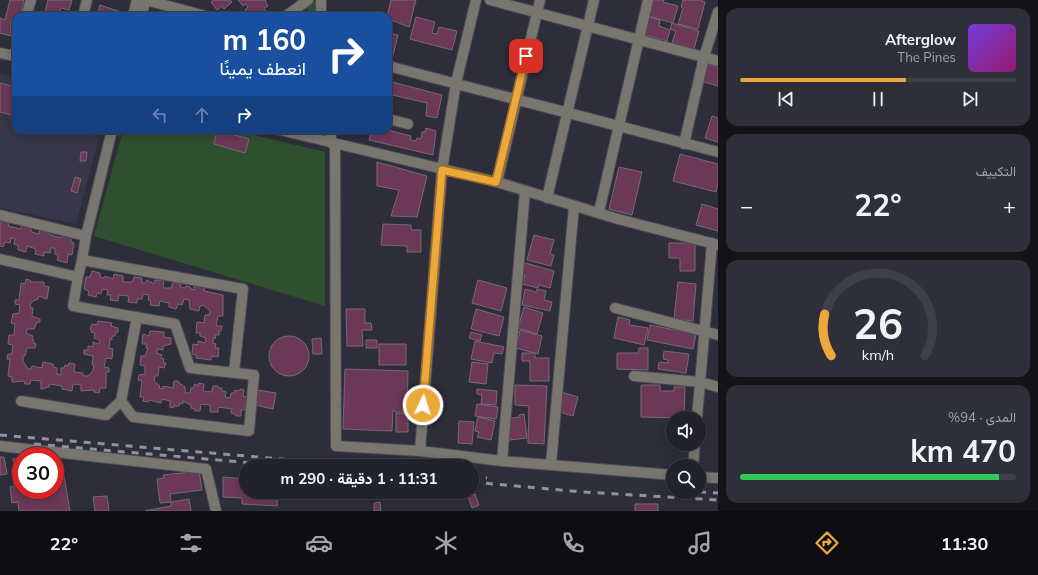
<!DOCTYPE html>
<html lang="ar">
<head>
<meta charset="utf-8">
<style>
	:root { --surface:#22222c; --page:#2e2f38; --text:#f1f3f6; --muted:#a2a4a9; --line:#3f3f48; --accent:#eda83c }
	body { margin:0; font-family:Mulish,Vazirmatn,sans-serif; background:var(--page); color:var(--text); direction:rtl; height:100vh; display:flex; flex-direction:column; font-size:15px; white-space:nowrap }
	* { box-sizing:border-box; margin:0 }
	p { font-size:13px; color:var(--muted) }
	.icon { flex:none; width:22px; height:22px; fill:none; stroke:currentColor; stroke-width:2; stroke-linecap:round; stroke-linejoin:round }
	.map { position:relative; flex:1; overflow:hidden; direction:ltr }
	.side { display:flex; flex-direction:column; gap:8px; padding:8px; background:#131318; width:320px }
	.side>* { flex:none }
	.guide { position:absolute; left:12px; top:12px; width:380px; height:122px; border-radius:12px; box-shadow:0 2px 10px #0003,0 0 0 1px var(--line); direction:rtl; background:#1a4fa0; color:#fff; overflow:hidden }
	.controls { position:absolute; left:666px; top:411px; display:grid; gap:8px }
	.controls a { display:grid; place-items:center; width:40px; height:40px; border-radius:50%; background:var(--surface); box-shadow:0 2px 10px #0003,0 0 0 1px var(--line); font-size:20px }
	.speed { position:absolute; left:12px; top:447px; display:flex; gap:8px; font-size:20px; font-weight:700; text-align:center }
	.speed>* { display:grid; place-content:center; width:52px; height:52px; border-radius:50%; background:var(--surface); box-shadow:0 2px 10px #0003,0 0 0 1px var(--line); line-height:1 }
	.speed .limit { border:6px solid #d22; background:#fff; color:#111 }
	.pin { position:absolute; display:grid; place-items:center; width:34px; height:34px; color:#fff; margin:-17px; border-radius:8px; box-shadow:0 2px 6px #0006 }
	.me { position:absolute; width:44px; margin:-22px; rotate:4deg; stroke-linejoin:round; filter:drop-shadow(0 0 3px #0008) }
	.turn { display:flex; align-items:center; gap:14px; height:84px; padding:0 20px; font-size:18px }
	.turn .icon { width:52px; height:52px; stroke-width:2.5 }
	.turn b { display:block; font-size:28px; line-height:34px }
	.lanes { display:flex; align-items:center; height:38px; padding:0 20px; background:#0003; justify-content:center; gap:20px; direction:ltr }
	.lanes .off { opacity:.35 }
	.big { font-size:30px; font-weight:700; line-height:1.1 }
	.side .tile { flex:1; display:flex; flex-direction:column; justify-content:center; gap:6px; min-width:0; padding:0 14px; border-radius:12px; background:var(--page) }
	.side .dial { align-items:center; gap:0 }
	.dial svg { height:104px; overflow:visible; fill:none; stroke:var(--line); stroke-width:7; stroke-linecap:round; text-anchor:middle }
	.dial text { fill:var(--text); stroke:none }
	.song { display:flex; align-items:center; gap:12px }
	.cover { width:48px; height:48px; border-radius:6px; background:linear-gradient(135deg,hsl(260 70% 55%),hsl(320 70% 35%)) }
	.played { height:4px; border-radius:2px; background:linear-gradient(90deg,var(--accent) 60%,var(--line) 60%) }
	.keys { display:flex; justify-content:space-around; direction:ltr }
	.heat { display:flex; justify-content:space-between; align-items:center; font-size:22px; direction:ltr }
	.charge { height:6px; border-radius:3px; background:linear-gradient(90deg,#34c759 94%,var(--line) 0) }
	.trip { position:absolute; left:239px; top:459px; width:240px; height:40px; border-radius:20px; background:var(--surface); box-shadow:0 2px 10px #0003,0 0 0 1px var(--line); font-weight:700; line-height:40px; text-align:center; direction:rtl }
	.dock { display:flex; height:64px; justify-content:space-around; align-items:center; background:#0e0e12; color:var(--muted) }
	.dock .icon { width:28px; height:28px }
	.dock .current { color:var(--accent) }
	.dock b { font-size:18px; color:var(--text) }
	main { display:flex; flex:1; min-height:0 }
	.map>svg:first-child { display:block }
	.built { fill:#37364a }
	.green { fill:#2f502f }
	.building { fill:#6c3858; stroke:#796972 }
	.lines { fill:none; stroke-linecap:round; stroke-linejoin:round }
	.minor-casing { stroke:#4a4a57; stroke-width:12 }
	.minor { stroke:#79756f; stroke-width:10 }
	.rail { stroke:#92929d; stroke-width:3; stroke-dasharray:7 7; stroke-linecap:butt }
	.route-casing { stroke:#9a6d27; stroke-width:10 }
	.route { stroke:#eda83c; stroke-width:7 }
</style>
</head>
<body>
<main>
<section class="side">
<div class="tile">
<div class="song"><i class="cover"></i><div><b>Afterglow</b><p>The Pines</p></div></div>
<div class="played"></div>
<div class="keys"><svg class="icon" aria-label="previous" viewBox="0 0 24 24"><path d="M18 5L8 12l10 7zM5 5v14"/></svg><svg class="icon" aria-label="pause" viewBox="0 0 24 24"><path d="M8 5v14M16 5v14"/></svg><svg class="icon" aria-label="next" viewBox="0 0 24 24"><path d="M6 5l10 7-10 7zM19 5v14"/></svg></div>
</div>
<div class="tile"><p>التكييف</p>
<div class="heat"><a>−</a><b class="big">22°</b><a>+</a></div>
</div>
<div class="tile dial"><svg viewBox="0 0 100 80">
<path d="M14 69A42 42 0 1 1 86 69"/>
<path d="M14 69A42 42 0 0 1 9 37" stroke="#eda83c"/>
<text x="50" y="56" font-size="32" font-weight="700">26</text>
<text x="50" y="72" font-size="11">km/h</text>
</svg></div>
<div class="tile"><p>المدى · 94%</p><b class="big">470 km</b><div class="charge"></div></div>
</section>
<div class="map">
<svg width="718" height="511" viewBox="0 0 718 511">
	<rect width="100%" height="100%" fill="#2e2e3b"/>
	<path class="built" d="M0,74L16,78V130H101L76,224L0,208Z"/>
	<path class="green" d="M314,0L316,2L315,16H303L308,11L305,6Z
		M123,130H233L325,152V306L94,236Z"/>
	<path class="building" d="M10,0H24L20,16H16V22L11,21V36L0,33V18L5,20Z
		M48,0H72L69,10L61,8L59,16H44Z
		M213,0H230L232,2L224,9L222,6L217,10L211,2Z
		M238,0H266L265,1L268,6L264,8L266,11L259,16H250L245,10L248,7L246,4L243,6Z
		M391,0H416L409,27L388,19L387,16Z
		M652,0H664L663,2L678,6L673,23L648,16Z
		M683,0H700L705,2L698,29L678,24L683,8L681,7Z
		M100,5L121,12L119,16H97Z
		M646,16L660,20L659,26L670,30L667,41L641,34Z
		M416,17L435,22L432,33L437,34L439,27L457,31L452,50L410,39Z
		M672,23L699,31L694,49L672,43L676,31L670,29Z
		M388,33L398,35L392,59L388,58Z
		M706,64L718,67V86L701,81Z
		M388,81L442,95L437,118L426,116L427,103L388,94Z
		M0,83L16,87V116L0,112Z
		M712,116L718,118V142L705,138Z
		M426,128L436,131L433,155L369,140L372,130H388L411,136L410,140L416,141L417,138L421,139L422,132H425Z
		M34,130H48L47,134Z
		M69,130H90L89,135Z
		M217,130L249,139L245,153L214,144Z
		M81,152H87L86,161H80Z
		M680,154L718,164V183L716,192L673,181Z
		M377,162L427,176L417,217L391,216L399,190L377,186Z
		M619,167L642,172L632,215L609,209Z
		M75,177L81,179L77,193L71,191Z
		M702,204L718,209V231L696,225Z
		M0,220L9,222L8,226L21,229L22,225L31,227V232L39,234L40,229L49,231L50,235L62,238V234L71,236V242L74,243L72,255L68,254L67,263L57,260L58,255L55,254V248H51L50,253L44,252V256L35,254L36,249L27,246L26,252L18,250V245L14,244L15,239L11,238L10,243L5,242L3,247L0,246Z
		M383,224L411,225V230H421V252H407V246L381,245Z
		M534,235L554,240L550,254L554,255L551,266L527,260Z
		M669,243H695V271H680V258H669Z
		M522,262L554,271L550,288L539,285L538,288L522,284L525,275L519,274Z
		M92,271L100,273V277L104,278L105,276L113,279L114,274L123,276V282H132L134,277L142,278V283H145L147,280L154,284L155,280H164L163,288H171L173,282L181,284L180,287L185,288L186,286L190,287L191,289L194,290V286H205L204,291L223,295V316H218L216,326H222L221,331H219V335H215L216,338H213V343L216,344L215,348H219L218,357L212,356L211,360L196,358V355L192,354L193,344L198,345V341L205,343L206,338L200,336V333H196L197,322L204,323L205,315H209L210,311L203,305L200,306L199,311L190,309L189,300L184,299L182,305L178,304L176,309L169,307V303L160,301L159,306L150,305L151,301L148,300L149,295L143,294L142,299H137V303L128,302L129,296L119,295L118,301L110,300L111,295H107L108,290L102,289L101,294L97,293L96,297L88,295L89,291L84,289L86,277H90Z
		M26,279L30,280L31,282H44V286L49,287L47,299L39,296L38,299L31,302L30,307L33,308L32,316L40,319V322H37L34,329H27L26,333L33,336L32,339L34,340L33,343L36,344L35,348H27L25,356H23V361L28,369H31L32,366L42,368L43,362L53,364V367L57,368V374L61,375V368H64L65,365L68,366L69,363L75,364L74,372L83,373V376H88L93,371L94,365H92L93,356L84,354V350H88V346L93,347V342L99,344L100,340L94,338L95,333L91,332L92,330L90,329L92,324L97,325L98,321L112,323L111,326L118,328V332H116L115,336H112V340L110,339L109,348L113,349L112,359L106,358L104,367L109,368V372H106V388H100L99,393L94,392V390L81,391V385L73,384L72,391L62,389V386L49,384V387L41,389V381L31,380L30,384H25L24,381L12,382V377L8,376L10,359H7L8,354H12L13,345L8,344L9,335H14L15,324L11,323L13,314L19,313L20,305L15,304V300H19L21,283L25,284Z
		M478,280L507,288L501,311L472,303Z
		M678,282L696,284L693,321L674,319Z
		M525,289L536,292L537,289L546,291L544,300L552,302L550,311L522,305Z
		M524,307L543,313L537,334L518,328Z
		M346,309H365V323H371L372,330H362L363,346H347Z
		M476,309L504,317L499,336L471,329Z
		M618,317L630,320L629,325L648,328L644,345L614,338Z
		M650,325L696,334L693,349L647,340Z
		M520,330L542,336L538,354L516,348Z
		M150,331L164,332V337L171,338V344L163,346V350L157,349V353L162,355L161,358L164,359L163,362L166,363L164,368L159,367L158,376H155L154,381L160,386L159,388L163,389V386L173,388L174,381H178V382L185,387V393H190L191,388H193L195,384L198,386L199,383L204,384L203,391L212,392L213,386H218V388H222V391L226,392L225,397L230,398L231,393H234L235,390L239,391L240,389L244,390L243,396L247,397L245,410H241V416H236L235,414L231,413L232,409L218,407V412H210V405L201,404L200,411H195V409L191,408V405L183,401V404L180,403L179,406H174L173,408L170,407V401L162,399L161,403L149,400L148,402L143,401L144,397H140L142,381L138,380L139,375L145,374V366L140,365L141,356H145L148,348H146L147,344H142L143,334L149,336Z
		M471,332L482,335L480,341L469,338Z
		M269 356a20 20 0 1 1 40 0a20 20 0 1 1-40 0Z
		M321,338L322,354H313L312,339Z
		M366,340H377V348H366Z
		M475,341L504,347L502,354L494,353L492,363L471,359Z
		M379,344H406V365H379Z
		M639,348H648V370L617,369V353H638Z
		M664,351L689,354L686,373L658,369L659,362L668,363V360L663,359Z
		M522,353H535V358H549V381H530V361H522Z
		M472,362L488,364L486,384L469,382Z
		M345,369L408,371L407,412H395L393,410L392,431L343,429Z
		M515,385L547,386L544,444L528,443L529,406L515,405Z
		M641,385H660V391H674V387H685L684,418L641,417Z
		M477,389L497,391L496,405L481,404L482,395L477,394Z
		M258,390L276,393L273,409L255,405Z
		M561,392L578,397L573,416L556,411Z
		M477,404L498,407L496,419L475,416Z
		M396,413L408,414V432H396Z
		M524,414L527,438L510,440L507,419L520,417L519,415Z
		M478,417L495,421L491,440L477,437L479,432L475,431Z
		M459,421L474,422L472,444L458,443Z
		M0,457H4L7,474L0,475Z
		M21,458V478L17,479L13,459Z
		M62,464L70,511H19L18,502L12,503L10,487L21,485V490H29L30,499L34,498L33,490H55V465Z
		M199,471L202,490L170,494L171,502L160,503L157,479L164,478L163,475Z
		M223,477L246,479V492H278L277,506L242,504V498L223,497Z
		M475,494L479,505L472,508L468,496Z
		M107,496L109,511H95L93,497Z
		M189,499L191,511H145L171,506V502Z
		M380,502L381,511H374V503Z
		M635,504H658V511H635Z"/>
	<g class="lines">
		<g class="minor-casing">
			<path id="minor" d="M145,0L206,16
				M476,0L456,83L442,170L420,451L502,461L673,475
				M490,0L718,61
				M26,16L31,0
				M83,16L87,0
				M133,16L137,0
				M142,16L145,0
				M286,16L308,0
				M321,16V0
				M0,53L14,56L16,49
				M388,66L718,152
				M388,119L408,124
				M280,130L497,182L618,219L718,245
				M331,143V130
				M335,144L336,446L420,451
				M684,144L704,57L718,12
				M497,182L540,0
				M547,198L594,0
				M599,212L648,0
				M0,215L86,236L112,130
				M86,236L82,260L243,289L234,372
				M0,259L78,277L82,260
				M78,277L73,306L175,324L190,368L254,375L249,431L133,417L121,401
				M615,308L718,335
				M634,376L700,382L718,387
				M21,401L106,415L121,401L137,317
				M697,418L712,243
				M0,446L206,469L216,511
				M502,461L525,191
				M551,464L574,206
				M693,466L695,444
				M699,477L718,478"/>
		</g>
		<use href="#minor" class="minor"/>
		<path class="rail" d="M0,435L363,466
			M34,444L287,466
			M472,476L487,478
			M472,482L583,492L718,500
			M699,492L718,493"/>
	</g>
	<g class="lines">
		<g class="route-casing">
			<path id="route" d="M423,405L442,170L496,182L526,56"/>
		</g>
		<use href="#route" class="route"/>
	</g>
</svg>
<div class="controls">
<a><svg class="icon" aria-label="sound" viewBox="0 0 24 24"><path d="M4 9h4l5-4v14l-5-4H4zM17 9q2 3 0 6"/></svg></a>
<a><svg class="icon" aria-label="search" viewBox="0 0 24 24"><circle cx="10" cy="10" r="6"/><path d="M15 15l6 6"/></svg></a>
</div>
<div class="speed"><div class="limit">30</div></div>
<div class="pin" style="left:526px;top:56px;background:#d93025"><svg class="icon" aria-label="arrive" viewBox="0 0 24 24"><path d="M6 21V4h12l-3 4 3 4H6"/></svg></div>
<svg class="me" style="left:423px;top:405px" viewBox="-20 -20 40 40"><circle r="17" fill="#eda83c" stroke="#fff" stroke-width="3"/><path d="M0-11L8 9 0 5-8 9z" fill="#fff"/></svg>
<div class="trip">11:31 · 1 دقيقة · 290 m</div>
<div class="guide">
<div class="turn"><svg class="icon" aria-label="right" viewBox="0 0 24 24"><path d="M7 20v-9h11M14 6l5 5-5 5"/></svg><div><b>160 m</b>انعطف يمينًا</div></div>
<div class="lanes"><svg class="icon off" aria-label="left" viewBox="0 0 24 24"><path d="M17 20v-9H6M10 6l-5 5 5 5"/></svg><svg class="icon off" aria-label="ahead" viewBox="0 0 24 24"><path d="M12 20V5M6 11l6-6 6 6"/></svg><svg class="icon" aria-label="right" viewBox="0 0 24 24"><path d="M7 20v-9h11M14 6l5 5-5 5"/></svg></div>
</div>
</div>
</main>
<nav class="dock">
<b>11:30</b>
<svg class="icon current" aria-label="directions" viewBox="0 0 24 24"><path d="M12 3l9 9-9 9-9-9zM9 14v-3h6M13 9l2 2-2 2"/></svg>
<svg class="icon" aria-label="music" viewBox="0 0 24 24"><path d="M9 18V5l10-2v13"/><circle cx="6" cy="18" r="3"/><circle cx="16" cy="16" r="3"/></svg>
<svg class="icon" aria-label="phone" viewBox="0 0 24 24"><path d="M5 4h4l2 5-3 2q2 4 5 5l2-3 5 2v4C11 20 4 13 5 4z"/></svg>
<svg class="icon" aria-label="climate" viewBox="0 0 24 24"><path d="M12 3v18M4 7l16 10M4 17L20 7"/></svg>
<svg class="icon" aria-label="car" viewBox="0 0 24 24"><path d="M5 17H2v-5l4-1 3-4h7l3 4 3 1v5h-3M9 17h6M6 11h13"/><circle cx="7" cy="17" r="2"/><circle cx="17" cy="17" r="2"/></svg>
<svg class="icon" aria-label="filters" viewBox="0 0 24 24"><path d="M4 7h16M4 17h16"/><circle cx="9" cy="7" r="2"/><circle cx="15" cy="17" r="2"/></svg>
<b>22°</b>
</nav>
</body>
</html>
